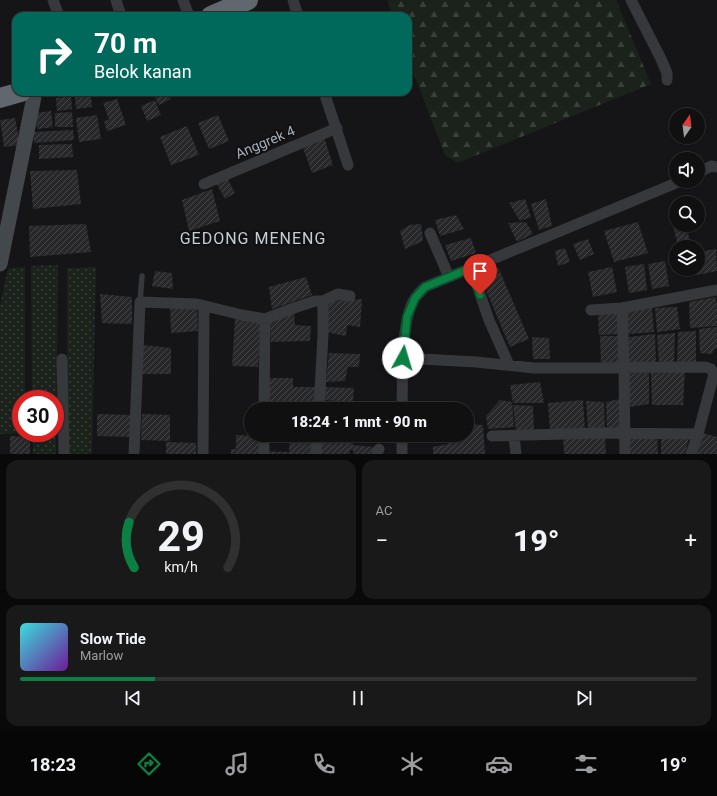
<!DOCTYPE html>
<html lang="id">
<head>
<meta charset="utf-8">
<style>
	:root { --surface:#101011; --page:#19191a; --text:#f1f3f6; --muted:#9c9d9f; --line:#303031; --accent:#0b8043 }
	body { margin:0; font-family:Roboto,sans-serif; background:var(--page); color:var(--text); height:100vh; display:flex; flex-direction:column; font-size:15px; white-space:nowrap }
	* { box-sizing:border-box; margin:0 }
	p { font-size:13px; color:var(--muted) }
	.icon { flex:none; width:22px; height:22px; fill:none; stroke:currentColor; stroke-width:2; stroke-linecap:round; stroke-linejoin:round }
	.map { position:relative; height:454px; overflow:hidden }
	.panel { display:flex; flex-direction:column; gap:6px; padding:6px; background:#090909; flex:1 }
	.panel>* { flex:none }
	.guide { position:absolute; left:12px; top:12px; width:400px; height:84px; border-radius:12px; box-shadow:0 1px 3px #0004,0 0 0 1px var(--line); background:#00695c; color:#fff; overflow:hidden }
	.needle { width:26px; rotate:14deg }
	.tools { position:absolute; left:669px; top:108px; display:grid; gap:8px }
	.tools a { display:grid; place-items:center; width:36px; height:36px; border-radius:50%; background:var(--surface); box-shadow:0 1px 3px #0004,0 0 0 1px var(--line); font-size:20px }
	.speed { position:absolute; left:12px; top:390px; display:flex; gap:8px; font-size:20px; font-weight:700; text-align:center }
	.speed>* { display:grid; place-content:center; width:52px; height:52px; border-radius:50%; background:var(--surface); box-shadow:0 1px 3px #0004,0 0 0 1px var(--line); line-height:1 }
	.speed .limit { border:6px solid #d22; background:#fff; color:#111 }
	.pin { position:absolute; display:grid; place-items:center; width:34px; height:34px; color:#fff; margin:-41px -17px; border-radius:50% 50% 50% 0; rotate:-45deg; box-shadow:0 0 4px #0007 }
	.pin .icon { rotate:45deg }
	.me { position:absolute; width:44px; margin:-22px; rotate:6deg; stroke-linejoin:round; filter:drop-shadow(0 0 3px #0008) }
	.turn { display:flex; align-items:center; gap:14px; height:84px; padding:0 16px; font-size:18px }
	.turn .icon { width:52px; height:52px; stroke-width:2.5 }
	.turn b { display:block; font-size:28px; line-height:34px }
	.big { font-size:30px; font-weight:800; line-height:1.1 }
	.panel .widget { flex:1; display:flex; flex-direction:column; justify-content:center; gap:6px; min-width:0; padding:0 14px; border-radius:12px; background:var(--page) }
	.panel .dial { align-items:center; gap:0 }
	.dial svg { height:104px; overflow:visible; fill:none; stroke:var(--line); stroke-width:7; stroke-linecap:round; text-anchor:middle }
	.dial text { fill:var(--text); stroke:none }
	.song { display:flex; align-items:center; gap:12px }
	.cover { width:48px; height:48px; border-radius:6px; background:linear-gradient(135deg,hsl(180 70% 55%),hsl(280 70% 35%)) }
	.played { height:4px; border-radius:2px; background:linear-gradient(90deg,var(--accent) 20%,var(--line) 20%) }
	.keys { display:flex; justify-content:space-around; direction:ltr }
	.heat { display:flex; justify-content:space-between; align-items:center; font-size:22px; direction:ltr }
	.panel .tiles { flex:1; display:grid; gap:6px; grid-template-columns:1fr 1fr }
	.widget:last-child { grid-column:span 2 }
	.trip { position:absolute; left:244px; top:402px; width:230px; height:40px; border-radius:20px; background:var(--surface); box-shadow:0 1px 3px #0004,0 0 0 1px var(--line); font-weight:800; line-height:40px; text-align:center }
	.tabs { display:flex; height:64px; justify-content:space-around; align-items:center; background:#060607; color:var(--muted) }
	.tabs .icon { width:28px; height:28px }
	.tabs .selected { color:var(--accent) }
	.tabs b { font-size:18px; color:var(--text) }
	.map>svg:first-child { display:block }
	.grass { fill:url(#grass-dots) }
	.forest { fill:url(#forest-firs) }
	.building { fill:url(#building-hatch) }
	.lines { fill:none; stroke-linecap:round; stroke-linejoin:round }
	.lane { stroke:#36383c; stroke-width:5.5 }
	.street { stroke:#36383c; stroke-width:11 }
	.secondary { stroke:#44474c; stroke-width:15 }
	.highway { stroke:#61676e; stroke-width:20 }
	.route-casing { stroke:#07532c; stroke-width:10 }
	.route { stroke:#0b8043; stroke-width:7 }
	.labels { text-anchor:middle; stroke-width:4; stroke-linejoin:round; paint-order:stroke }
	.street-label { font-size:14px; fill:#a6aeb8; stroke:#101012 }
	.quarter-label { font-size:16px; letter-spacing:1px; fill:#c7cdd4; stroke:#101012 }
</style>
</head>
<body>
<div class="map">
<svg width="717" height="454" viewBox="0 0 717 454">
	<defs>
		<pattern id="grass-dots" width="8" height="8" patternUnits="userSpaceOnUse"><rect width="8" height="8" fill="#1b221b"/><path d="M2 2h.1M6 6h.1" fill="none" stroke="#39403a" stroke-width="1.8" stroke-linecap="round"/></pattern>
		<pattern id="forest-firs" width="22" height="20" patternUnits="userSpaceOnUse"><rect width="22" height="20" fill="#1b221b"/><path d="M5 1l3.5 6h-7zM16 11l3.5 6h-7z" fill="#39403a"/></pattern>
		<pattern id="building-hatch" width="6" height="6" patternUnits="userSpaceOnUse"><rect width="6" height="6" fill="#28282b"/><path d="M-1 1l2-2M0 6l6-6M5 7l2-2" fill="none" stroke="#444548"/></pattern>
	</defs>
	<rect width="100%" height="100%" fill="#151517"/>
	<path class="grass" d="M58,265L56,454H33V433H55V399H32L31,266Z
		M25,267V399H21V433L0,434V305L8,268Z
		M96,267L92,454H67V268Z"/>
	<path class="forest" d="M387,0H616L651,84L457,163L445,155L408,59V16H393Z"/>
	<path class="building" d="M152,92H167L171,99L159,105Z
		M91,95L92,107L76,109L75,97Z
		M71,96L72,109L57,111L56,98Z
		M117,99L126,125L107,131L104,121L109,120L103,103Z
		M155,100L161,115L147,121L141,106Z
		M51,111L53,127L37,129L35,113Z
		M72,112L73,127H55V113Z
		M97,115L101,139L79,142L76,118Z
		M218,115L229,141L209,149L198,123Z
		M15,118L20,145L4,147L0,120Z
		M187,126L199,155L171,165L160,137Z
		M73,130L74,140L34,143L33,132Z
		M324,137L333,165L312,173L302,145Z
		M72,144L73,157L39,159V145Z
		M77,170L81,204L33,209L30,171Z
		M227,177L235,193L225,199L216,183Z
		M212,189L220,221L189,231L182,200Z
		M525,199L531,217L520,221L509,203Z
		M546,199L552,226L539,230L531,204Z
		M456,215L464,229L440,236L435,220Z
		M526,222L533,234L517,242L508,223Z
		M638,222L648,253L614,262L604,231Z
		M86,224L91,252L30,257L29,226Z
		M421,224L423,241L405,249L400,231L409,225Z
		M677,225H686L690,242L678,245L673,226Z
		M471,238L476,253L451,261L445,245Z
		M588,239L594,254L580,260L573,244Z
		M565,248L570,262L558,266L555,251Z
		M716,249L717,271L697,275L696,269H698V252Z
		M665,261L669,286L652,289L648,264Z
		M644,264L647,290L629,293L625,267Z
		M498,267L529,339L510,347L479,274Z
		M612,267L617,292L593,297L588,272Z
		M155,271L172,273L173,289L152,286Z
		M306,277L312,295L272,309L269,287Z
		M100,294L132,297V324L102,323Z
		M715,297L717,304V326L690,328L689,302Z
		M362,299L360,327L347,325L346,336L325,332V301Z
		M170,307H197L198,331L171,333Z
		M652,307L654,332L628,334L626,310Z
		M677,307L680,329L657,332L655,308Z
		M619,311L620,334L599,335L598,312Z
		M294,312L295,325L311,326L310,341L271,342L270,320Z
		M235,319L261,322L258,367L232,366Z
		M717,327V348L714,349L712,354L700,353L699,329Z
		M696,331V363L677,364L678,332Z
		M675,333L674,364H659L657,335Z
		M655,334L656,364L629,365L628,337Z
		M600,336H620V365H601Z
		M532,337L549,338L550,359H533Z
		M143,345L171,348V374H142Z
		M329,353L360,354L359,367H348L345,381L326,382Z
		M685,370L683,405H652L651,373Z
		M629,373H649V404L629,407Z
		M269,378H293V387H315L314,409H291V406L269,405Z
		M540,382L544,403H513L510,385Z
		M325,387L354,388L353,402L324,400Z
		M620,399L621,429H607L606,402Z
		M500,400L512,402L514,427L488,429L486,416Z
		M583,400L585,431L550,430L548,403Z
		M586,401L604,402L605,429H588Z
		M324,403L353,404V409H323Z
		M513,405L533,406L534,430L516,432Z
		M97,414L131,415L130,437L97,436Z
		M142,414L170,415V441L141,440Z
		M467,424L483,425L485,454H433V447L448,444V435H467Z
		M703,433L717,437V454H696Z
		M236,435L259,436V454H231V449H236Z
		M290,435H314V454H266V451L289,452Z
		M321,435H353V445L374,447V454H353V450H350V454H320Z
		M10,436L30,437V454H10Z
		M605,436L606,454H564L563,437Z
		M657,436L658,454H628L627,437Z
		M661,437H689L685,454H661Z
		M166,442L196,443V454H166Z"/>
	<g class="lines">
		<path class="lane" d="M140,302L142,276"/>
		<path class="street" d="M53,0L59,16
			M116,0L121,16
			M183,0L189,16
			M293,0L298,16
			M631,0L661,59L667,73V80
			M324,92L348,165
			M698,173L711,166L717,167
			M204,184L337,128
			M430,233L449,277
			M471,268L489,320L509,365
			M622,308L624,368L625,454
			M591,310L622,308L717,290
			M403,358L476,362L534,368L705,367L711,369L714,374L698,434L691,454
			M62,359L64,454
			M264,409L265,319
			M319,409L323,335V301
			M402,409C403,381 400,321 415,298C418,294 422,290 425,287L681,181
			M492,436L603,433L698,434
			M514,436L516,454
			M134,454L140,302L197,304L242,315L265,319L294,308L315,301H323L338,294L350,296
			M203,454L204,307
			M264,454V435
			M316,454L317,435
			M377,454L379,449
			M402,454V435"/>
		<path class="secondary" d="M0,264L35,92"/>
		<path class="highway" d="M211,16L248,0
			M0,98L21,92"/>
	</g>
	<g class="lines">
		<g class="route-casing">
			<path id="route" d="M403,358L407,317L415,298L425,287L471,268L480,295"/>
		</g>
		<use href="#route" class="route"/>
	</g>
	<g class="labels">
		<g class="street-label">
			<text transform="translate(265 142) rotate(-23)" y="5">Anggrek 4</text>
		</g>
		<g class="quarter-label">
			<text x="253" y="244">GEDONG MENENG</text>
		</g>
	</g>
</svg>
<div class="tools">
<a><svg class="needle" viewBox="-14 -14 28 28"><path d="M0-13l5 13h-10z" fill="#e53935"/><path d="M0 13l5-13h-10z" fill="#9c9d9f"/></svg></a>
<a><svg class="icon" aria-label="sound" viewBox="0 0 24 24"><path d="M4 9h4l5-4v14l-5-4H4zM17 9q2 3 0 6"/></svg></a>
<a><svg class="icon" aria-label="search" viewBox="0 0 24 24"><circle cx="10" cy="10" r="6"/><path d="M15 15l6 6"/></svg></a>
<a><svg class="icon" aria-label="layers" viewBox="0 0 24 24"><path d="M12 4l9 5-9 5-9-5zM3 14l9 5 9-5"/></svg></a>
</div>
<div class="speed"><div class="limit">30</div></div>
<div class="pin" style="left:480px;top:295px;background:#d93025"><svg class="icon" aria-label="arrive" viewBox="0 0 24 24"><path d="M6 21V4h12l-3 4 3 4H6"/></svg></div>
<svg class="me" style="left:403px;top:358px" viewBox="-20 -20 40 40"><circle r="19" fill="#fff"/><path d="M0-13L10 11 0 6-10 11z" fill="#0b8043"/></svg>
<div class="trip">18:24 · 1 mnt · 90 m</div>
<div class="guide">
<div class="turn"><svg class="icon" aria-label="right" viewBox="0 0 24 24"><path d="M7 20v-9h11M14 6l5 5-5 5"/></svg><div><b>70 m</b>Belok kanan</div></div>
</div>
</div>
<section class="panel">
<div class="tiles">
<div class="widget dial"><svg viewBox="0 0 100 80">
<path d="M14 69A42 42 0 1 1 86 69"/>
<path d="M14 69A42 42 0 0 1 10 34" stroke="#0b8043"/>
<text x="50" y="56" font-size="32" font-weight="700">29</text>
<text x="50" y="72" font-size="11">km/h</text>
</svg></div>
<div class="widget"><p>AC</p>
<div class="heat"><a>−</a><b class="big">19°</b><a>+</a></div>
</div>
<div class="widget">
<div class="song"><i class="cover"></i><div><b>Slow Tide</b><p>Marlow</p></div></div>
<div class="played"></div>
<div class="keys"><svg class="icon" aria-label="previous" viewBox="0 0 24 24"><path d="M18 5L8 12l10 7zM5 5v14"/></svg><svg class="icon" aria-label="pause" viewBox="0 0 24 24"><path d="M8 5v14M16 5v14"/></svg><svg class="icon" aria-label="next" viewBox="0 0 24 24"><path d="M6 5l10 7-10 7zM19 5v14"/></svg></div>
</div>
</div>
</section>
<nav class="tabs">
<b>18:23</b>
<svg class="icon selected" aria-label="directions" viewBox="0 0 24 24"><path d="M12 3l9 9-9 9-9-9zM9 14v-3h6M13 9l2 2-2 2"/></svg>
<svg class="icon" aria-label="music" viewBox="0 0 24 24"><path d="M9 18V5l10-2v13"/><circle cx="6" cy="18" r="3"/><circle cx="16" cy="16" r="3"/></svg>
<svg class="icon" aria-label="phone" viewBox="0 0 24 24"><path d="M5 4h4l2 5-3 2q2 4 5 5l2-3 5 2v4C11 20 4 13 5 4z"/></svg>
<svg class="icon" aria-label="climate" viewBox="0 0 24 24"><path d="M12 3v18M4 7l16 10M4 17L20 7"/></svg>
<svg class="icon" aria-label="car" viewBox="0 0 24 24"><path d="M5 17H2v-5l4-1 3-4h7l3 4 3 1v5h-3M9 17h6M6 11h13"/><circle cx="7" cy="17" r="2"/><circle cx="17" cy="17" r="2"/></svg>
<svg class="icon" aria-label="filters" viewBox="0 0 24 24"><path d="M4 7h16M4 17h16"/><circle cx="9" cy="7" r="2"/><circle cx="15" cy="17" r="2"/></svg>
<b>19°</b>
</nav>
</body>
</html>
